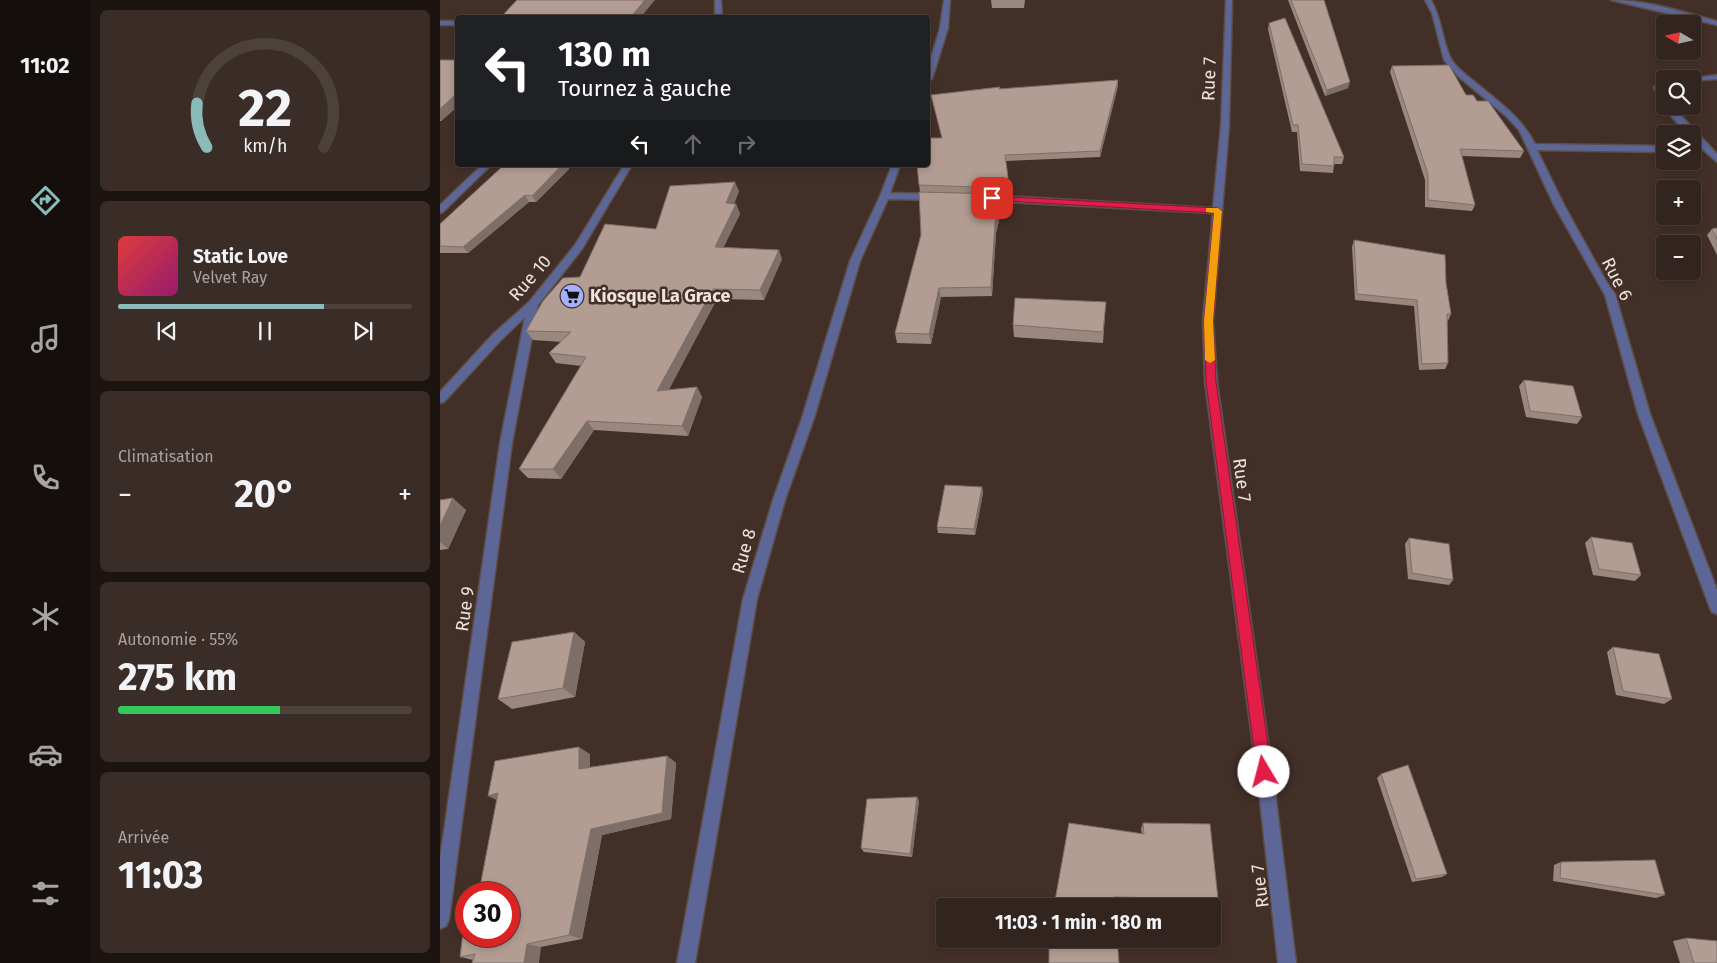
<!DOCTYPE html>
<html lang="fr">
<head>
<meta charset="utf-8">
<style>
	:root { --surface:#32241e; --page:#3a2c27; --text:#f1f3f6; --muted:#a8a4a4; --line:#4d413c; --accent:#8bbbb9 }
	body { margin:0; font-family:"Fira Sans",sans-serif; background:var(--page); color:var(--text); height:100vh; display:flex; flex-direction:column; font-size:19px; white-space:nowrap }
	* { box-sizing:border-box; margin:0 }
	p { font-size:16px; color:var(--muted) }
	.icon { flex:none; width:28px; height:28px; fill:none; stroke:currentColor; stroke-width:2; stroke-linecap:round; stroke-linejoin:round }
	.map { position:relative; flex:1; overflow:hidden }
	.details { display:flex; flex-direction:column; gap:10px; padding:10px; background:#1c1410; width:350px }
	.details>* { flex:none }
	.banner { position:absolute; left:15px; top:15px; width:475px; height:152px; border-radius:5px; box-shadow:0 2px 8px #0003,0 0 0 1px var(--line); background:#202124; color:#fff; overflow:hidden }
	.needle { width:32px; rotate:279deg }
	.tools { position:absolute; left:1216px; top:15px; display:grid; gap:10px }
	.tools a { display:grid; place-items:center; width:45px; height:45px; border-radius:5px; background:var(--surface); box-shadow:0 2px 8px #0003,0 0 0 1px var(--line); font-size:25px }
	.speed { position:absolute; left:15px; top:882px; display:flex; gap:10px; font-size:25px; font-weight:700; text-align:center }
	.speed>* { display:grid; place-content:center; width:65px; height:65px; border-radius:50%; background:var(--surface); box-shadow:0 2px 8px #0003,0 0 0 1px var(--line); line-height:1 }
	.speed .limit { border:8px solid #d22; background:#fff; color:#111 }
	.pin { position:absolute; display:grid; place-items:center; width:42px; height:42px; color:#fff; margin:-21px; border-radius:10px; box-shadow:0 2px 8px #0006 }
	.me { position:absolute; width:55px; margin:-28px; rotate:352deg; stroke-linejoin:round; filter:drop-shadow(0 0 4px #0008) }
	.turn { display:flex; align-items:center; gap:18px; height:105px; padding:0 20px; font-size:22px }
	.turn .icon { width:65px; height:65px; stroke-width:2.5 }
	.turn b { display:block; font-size:35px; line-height:42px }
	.lanes { display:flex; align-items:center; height:48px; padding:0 20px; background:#0003; justify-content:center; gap:25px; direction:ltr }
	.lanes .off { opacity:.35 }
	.big { font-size:38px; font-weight:700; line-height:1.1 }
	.details .card { flex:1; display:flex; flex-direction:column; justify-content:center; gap:8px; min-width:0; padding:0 18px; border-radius:8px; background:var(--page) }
	.details .dial { align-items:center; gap:0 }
	.dial svg { height:130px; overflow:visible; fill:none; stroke:var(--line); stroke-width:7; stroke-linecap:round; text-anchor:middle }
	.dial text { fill:var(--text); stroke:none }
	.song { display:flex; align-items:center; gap:15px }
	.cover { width:60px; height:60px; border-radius:8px; background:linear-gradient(135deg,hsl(0 70% 55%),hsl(320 70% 35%)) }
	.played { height:5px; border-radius:2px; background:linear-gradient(90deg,var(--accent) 70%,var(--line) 70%) }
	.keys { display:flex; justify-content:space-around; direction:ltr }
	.heat { display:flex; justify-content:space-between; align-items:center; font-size:28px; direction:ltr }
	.charge { height:8px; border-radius:4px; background:linear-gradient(90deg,#34c759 55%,var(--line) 0) }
	.trip { position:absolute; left:496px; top:898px; width:285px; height:50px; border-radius:5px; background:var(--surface); box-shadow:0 2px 8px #0003,0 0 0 1px var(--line); font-weight:700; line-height:50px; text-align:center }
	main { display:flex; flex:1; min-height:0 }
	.tabs { display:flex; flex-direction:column; width:90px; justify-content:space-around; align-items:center; background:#140e0c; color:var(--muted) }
	.tabs .icon { width:35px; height:35px }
	.tabs .on { color:var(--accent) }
	.tabs b { font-size:22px; color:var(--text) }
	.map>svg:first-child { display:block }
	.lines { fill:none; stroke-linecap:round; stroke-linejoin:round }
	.minor-casing { stroke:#5e4d45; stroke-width:3 }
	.minor { fill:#5c6697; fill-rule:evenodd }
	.wall { fill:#9a877e }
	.shaded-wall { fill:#7d6e67 }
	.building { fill:#b39d93; stroke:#7d6e67 }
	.route { fill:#e11d48; stroke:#92132f }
	.slow { fill:#f59e0b }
	.labels { text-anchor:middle; stroke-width:5; stroke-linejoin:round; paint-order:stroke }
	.street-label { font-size:18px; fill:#efe3de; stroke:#423028 }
	.poi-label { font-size:18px; font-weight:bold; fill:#efe3de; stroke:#423028; text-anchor:start }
</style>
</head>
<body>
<main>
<nav class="tabs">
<b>11:02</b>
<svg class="icon on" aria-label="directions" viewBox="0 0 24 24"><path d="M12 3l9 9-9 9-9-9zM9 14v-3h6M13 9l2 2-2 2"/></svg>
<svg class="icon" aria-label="music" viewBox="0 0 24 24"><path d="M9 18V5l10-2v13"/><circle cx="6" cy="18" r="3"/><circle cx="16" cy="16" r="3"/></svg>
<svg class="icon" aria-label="phone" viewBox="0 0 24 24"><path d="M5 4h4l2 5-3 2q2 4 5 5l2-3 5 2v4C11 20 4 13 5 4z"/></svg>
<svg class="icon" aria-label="climate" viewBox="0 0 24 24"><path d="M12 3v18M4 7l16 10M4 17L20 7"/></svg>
<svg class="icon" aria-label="car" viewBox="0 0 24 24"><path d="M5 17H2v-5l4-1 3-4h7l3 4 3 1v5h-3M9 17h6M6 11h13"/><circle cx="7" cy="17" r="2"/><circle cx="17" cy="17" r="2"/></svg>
<svg class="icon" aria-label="filters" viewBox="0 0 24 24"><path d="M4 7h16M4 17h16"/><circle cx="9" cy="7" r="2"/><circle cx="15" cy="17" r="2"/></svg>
</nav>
<section class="details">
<div class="card dial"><svg viewBox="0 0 100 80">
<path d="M14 69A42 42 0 1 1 86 69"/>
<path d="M14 69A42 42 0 0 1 8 42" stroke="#8bbbb9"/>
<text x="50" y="56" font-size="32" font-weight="700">22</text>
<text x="50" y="72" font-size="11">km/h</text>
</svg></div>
<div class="card">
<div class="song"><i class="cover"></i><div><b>Static Love</b><p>Velvet Ray</p></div></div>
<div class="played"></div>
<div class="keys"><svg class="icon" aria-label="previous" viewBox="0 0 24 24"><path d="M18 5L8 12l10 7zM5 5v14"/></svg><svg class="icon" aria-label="pause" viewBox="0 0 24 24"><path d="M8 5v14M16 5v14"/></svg><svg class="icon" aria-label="next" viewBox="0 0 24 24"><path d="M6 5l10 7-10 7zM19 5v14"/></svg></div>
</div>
<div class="card"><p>Climatisation</p>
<div class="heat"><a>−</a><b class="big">20°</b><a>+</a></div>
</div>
<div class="card"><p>Autonomie · 55%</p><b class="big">275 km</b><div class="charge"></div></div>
<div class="card"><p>Arrivée</p><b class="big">11:03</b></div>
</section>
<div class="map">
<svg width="1277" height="963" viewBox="0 0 1277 963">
	<rect width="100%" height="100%" fill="#423028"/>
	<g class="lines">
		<g class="minor-casing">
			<path id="minor" d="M275,0H281L282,18H275Z
				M504,0H510L508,28L492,79L488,81V68L500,28Z
				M786,0H792L789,126L773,321L777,382L835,791L856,963H838L819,791L765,382L763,321L773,213L546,201L541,198L546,195L773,208L781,126Z
				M985,0H991C1002,19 1002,41 1011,59C1016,68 1028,76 1036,83C1059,102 1082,118 1095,144L1225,146V152L1097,150L1124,205L1167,283L1175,294L1210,414L1277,590V614L1272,612L1270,608L1198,414L1165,295L1114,205L1079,130L1066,116L1019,77L1004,60L992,13Z
				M1171,0C1207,0 1242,12 1277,21V25Z
				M0,21H18V25H0Z
				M1277,75V79L1252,81V79H1248Z
				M1225,81V86L1222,88L1225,94V106H1232L1277,154V162L1252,140V134H1247L1224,108L1214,87Z
				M42,165H51L3,212L0,213V205Z
				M184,165H192L142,249L98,305L72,443L9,920L6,926L0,929V859L60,443L85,317L61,340L4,402L0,403V392L53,334L89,302L135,245Z
				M452,165H460L450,193L496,194L501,197L496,200L448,199L420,261L374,418L345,500L317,599L255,963H237L303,599L333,500L362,418L410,261L440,196Z"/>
		</g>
		<use href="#minor" class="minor"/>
	</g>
	<path class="wall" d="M551,0H585L584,8H552Z
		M848,0H884L908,88L885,96Z
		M829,23L904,157L902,164H894L893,173L860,171L857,132H852L828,29Z
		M0,60H18V106L1,121H0Z
		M952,66L1026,95L1084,151L1080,158L1022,156L1035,205L1032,211L985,207V180L950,72Z
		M678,86L660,157L566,161L568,184L565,194L480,192L479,185L502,138L491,95L560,89Z
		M64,165H126L129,169L96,202H89L28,253H0V224Z
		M299,191L294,204H296L300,214L283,247L342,259L324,300L277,299L228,390L257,387L262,397L248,436L154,430L121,479L88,478L79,469L141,366L116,363L109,353L122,342L93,340L86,331L140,277L216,229Z
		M562,194L563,204L556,233L552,296L501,297L491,344L457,343L455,333L481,235Z
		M1277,228V255L1267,235L1272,229Z
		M914,240L1006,283L1011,314L1008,321H1007L1008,363L1005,369L979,370L974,306L915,300L912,247Z
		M665,314L663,343L574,337L573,325Z
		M1084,380L1142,417L1137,424L1086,417L1079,386Z
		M542,487L543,493L535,535L498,533L497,527Z
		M0,500L26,510L8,549L0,550Z
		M1151,537L1201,575L1195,581L1153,575L1145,543Z
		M969,538L1013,580L1009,585L968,579L965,544Z
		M134,632L145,642L135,697L72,709L58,699Z
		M1173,647L1232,699L1224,704L1176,695L1167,652Z
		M150,754V767L227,756L236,763L231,819L162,835L142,939L33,960L20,957Z
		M941,774L1007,874L1002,877L972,882L937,778Z
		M477,797L479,801L472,857L424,852L421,848Z
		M703,823L778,899L775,904L675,902L614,906L702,834L701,829Z
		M1121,862L1225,895L1216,898L1113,881L1114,865Z
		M1246,938L1277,963H1240L1233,941Z"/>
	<path class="shaded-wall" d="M205,0H215L200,18H190Z
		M678,80V86L660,157V151Z
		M910,82L908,88L885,96L887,90Z
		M14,96L18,101V106L1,121L0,119V109Z
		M122,165H126L129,169L96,202L92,196Z
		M568,177V184L565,194V188Z
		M295,182L299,191L290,212L286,203Z
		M562,194L563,204L556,233L552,296L551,287L555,223Z
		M85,195L89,202L28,253L23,247Z
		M296,204L300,214L279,257L275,247Z
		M339,250L342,259L324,300L320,290Z
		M499,288L501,297L491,344L489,334Z
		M273,289L277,299L223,401L217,391Z
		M257,387L262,397L248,436L242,426Z
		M147,421L154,430L121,479L113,469Z
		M542,487L543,493L535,535L534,529Z
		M13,498L26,510L8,549L0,542V526Z
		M134,632L145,642L135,697L123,688Z
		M139,747L150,754V776L139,769Z
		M227,756L236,763L231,819L162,835L142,939L129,935L151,829Z
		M58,793L61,802L48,796Z
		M477,797L479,801L472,857L470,854Z
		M87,944L101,947L99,963H84Z"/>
	<path class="building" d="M77,0H205L190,18H60Z
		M851,0H884L910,82L887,90Z
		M845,18L904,157H894V166L862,164L858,125H853L829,23Z
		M0,60H18V96H14L0,109Z
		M1009,65L1026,95H1033L1037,101H1048L1084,151L1020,149L1035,205L988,200V174L952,66Z
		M678,80L660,151L565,155L568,177L565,188L479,185L477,165H488V138H502L491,95L560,87L559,89Z
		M64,165H122L92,196L85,195L23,247L0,246V224Z
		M295,182L286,203L296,204L275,247L339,250L320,290L273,289L217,391L257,387L242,426L147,421L113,469H79L146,357L109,353L131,332L86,331L103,301L123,278L140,277L165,224L216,229L230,186Z
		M479,192L562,194L555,223L551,287L499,288L489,334L455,333L481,235Z
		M1277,228V239L1272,229Z
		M914,240L1005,255L1006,283L1011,314H1007L1008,363L982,364L977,300L917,294Z
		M575,298L666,302L663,332L573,325Z
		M1084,380L1133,386L1142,417L1090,411Z
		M505,485L542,487L534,529L497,527Z
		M13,498L0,526V500Z
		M1151,537L1192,543L1201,575L1159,569Z
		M969,538L1009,544L1013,580L972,573Z
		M134,632L123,688L58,699L72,642Z
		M1173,647L1219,654L1232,699L1183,691Z
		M139,747V769L227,756L222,813L151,829L129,935L87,944L84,963H32L35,954L20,957L26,908V936H69V894H28V893L39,892L58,793L48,796L55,761Z
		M968,765L1007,874L976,879L941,774Z
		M477,797L470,854L421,848L427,799Z
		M629,823L704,834L703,823L770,824L778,899L674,897L675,906H614Z
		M1215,860L1225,895L1120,878L1121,862Z
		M1246,938L1277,941V963H1254Z
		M609,939H677L679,963H609Z"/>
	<path class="route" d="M552,196L778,208L782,211L773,321L776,382L832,772L829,777L824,779L819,777L817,772L766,382L764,321L774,213L549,200L548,198Z"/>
	<path class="slow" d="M766,208H778L782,211L773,321L775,360L770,363L765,360L764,321L774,213L766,212Z"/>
	<defs>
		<g id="supermarket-disc" transform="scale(1.25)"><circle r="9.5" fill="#a3b2fd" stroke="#423028"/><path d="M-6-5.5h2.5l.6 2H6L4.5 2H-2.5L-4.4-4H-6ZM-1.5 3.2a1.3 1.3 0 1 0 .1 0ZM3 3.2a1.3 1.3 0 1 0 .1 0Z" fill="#111"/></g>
	</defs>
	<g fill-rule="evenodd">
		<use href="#supermarket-disc" x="132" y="296"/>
	</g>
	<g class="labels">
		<g class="street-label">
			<text transform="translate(769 79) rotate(-88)" y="6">Rue 7</text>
			<text transform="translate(90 278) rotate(-49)" y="6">Rue 10</text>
			<text transform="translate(1177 279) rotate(63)" y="6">Rue 6</text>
			<text transform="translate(802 480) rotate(82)" y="6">Rue 7</text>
			<text transform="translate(304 551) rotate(-74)" y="6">Rue 8</text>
			<text transform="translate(25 609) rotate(-82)" y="6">Rue 9</text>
			<text transform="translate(820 886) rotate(-97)" y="6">Rue 7</text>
		</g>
		<g class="poi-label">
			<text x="150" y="302">Kiosque La Grace</text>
		</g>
	</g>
</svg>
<div class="tools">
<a><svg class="needle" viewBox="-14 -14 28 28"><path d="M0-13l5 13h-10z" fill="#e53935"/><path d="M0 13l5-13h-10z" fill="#a8a4a4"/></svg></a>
<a><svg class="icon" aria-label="search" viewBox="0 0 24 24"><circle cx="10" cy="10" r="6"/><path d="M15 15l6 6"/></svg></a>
<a><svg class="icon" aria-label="layers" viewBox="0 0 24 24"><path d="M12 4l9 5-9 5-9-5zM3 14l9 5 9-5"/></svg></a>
<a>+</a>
<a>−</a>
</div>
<div class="speed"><div class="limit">30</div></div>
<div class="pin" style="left:552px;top:198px;background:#d93025"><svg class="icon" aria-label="arrive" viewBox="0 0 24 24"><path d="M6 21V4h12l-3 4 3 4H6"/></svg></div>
<svg class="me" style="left:824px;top:772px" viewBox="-20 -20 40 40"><circle r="19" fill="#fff"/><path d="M0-13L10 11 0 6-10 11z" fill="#e11d48"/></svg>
<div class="trip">11:03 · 1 min · 180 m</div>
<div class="banner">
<div class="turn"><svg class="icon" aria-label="left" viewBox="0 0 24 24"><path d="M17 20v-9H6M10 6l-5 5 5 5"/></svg><div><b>130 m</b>Tournez à gauche</div></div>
<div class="lanes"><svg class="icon" aria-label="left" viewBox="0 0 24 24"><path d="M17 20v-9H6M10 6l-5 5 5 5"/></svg><svg class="icon off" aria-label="ahead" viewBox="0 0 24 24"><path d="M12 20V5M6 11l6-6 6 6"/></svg><svg class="icon off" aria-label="right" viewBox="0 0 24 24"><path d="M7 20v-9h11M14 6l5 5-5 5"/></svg></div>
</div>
</div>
</main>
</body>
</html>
